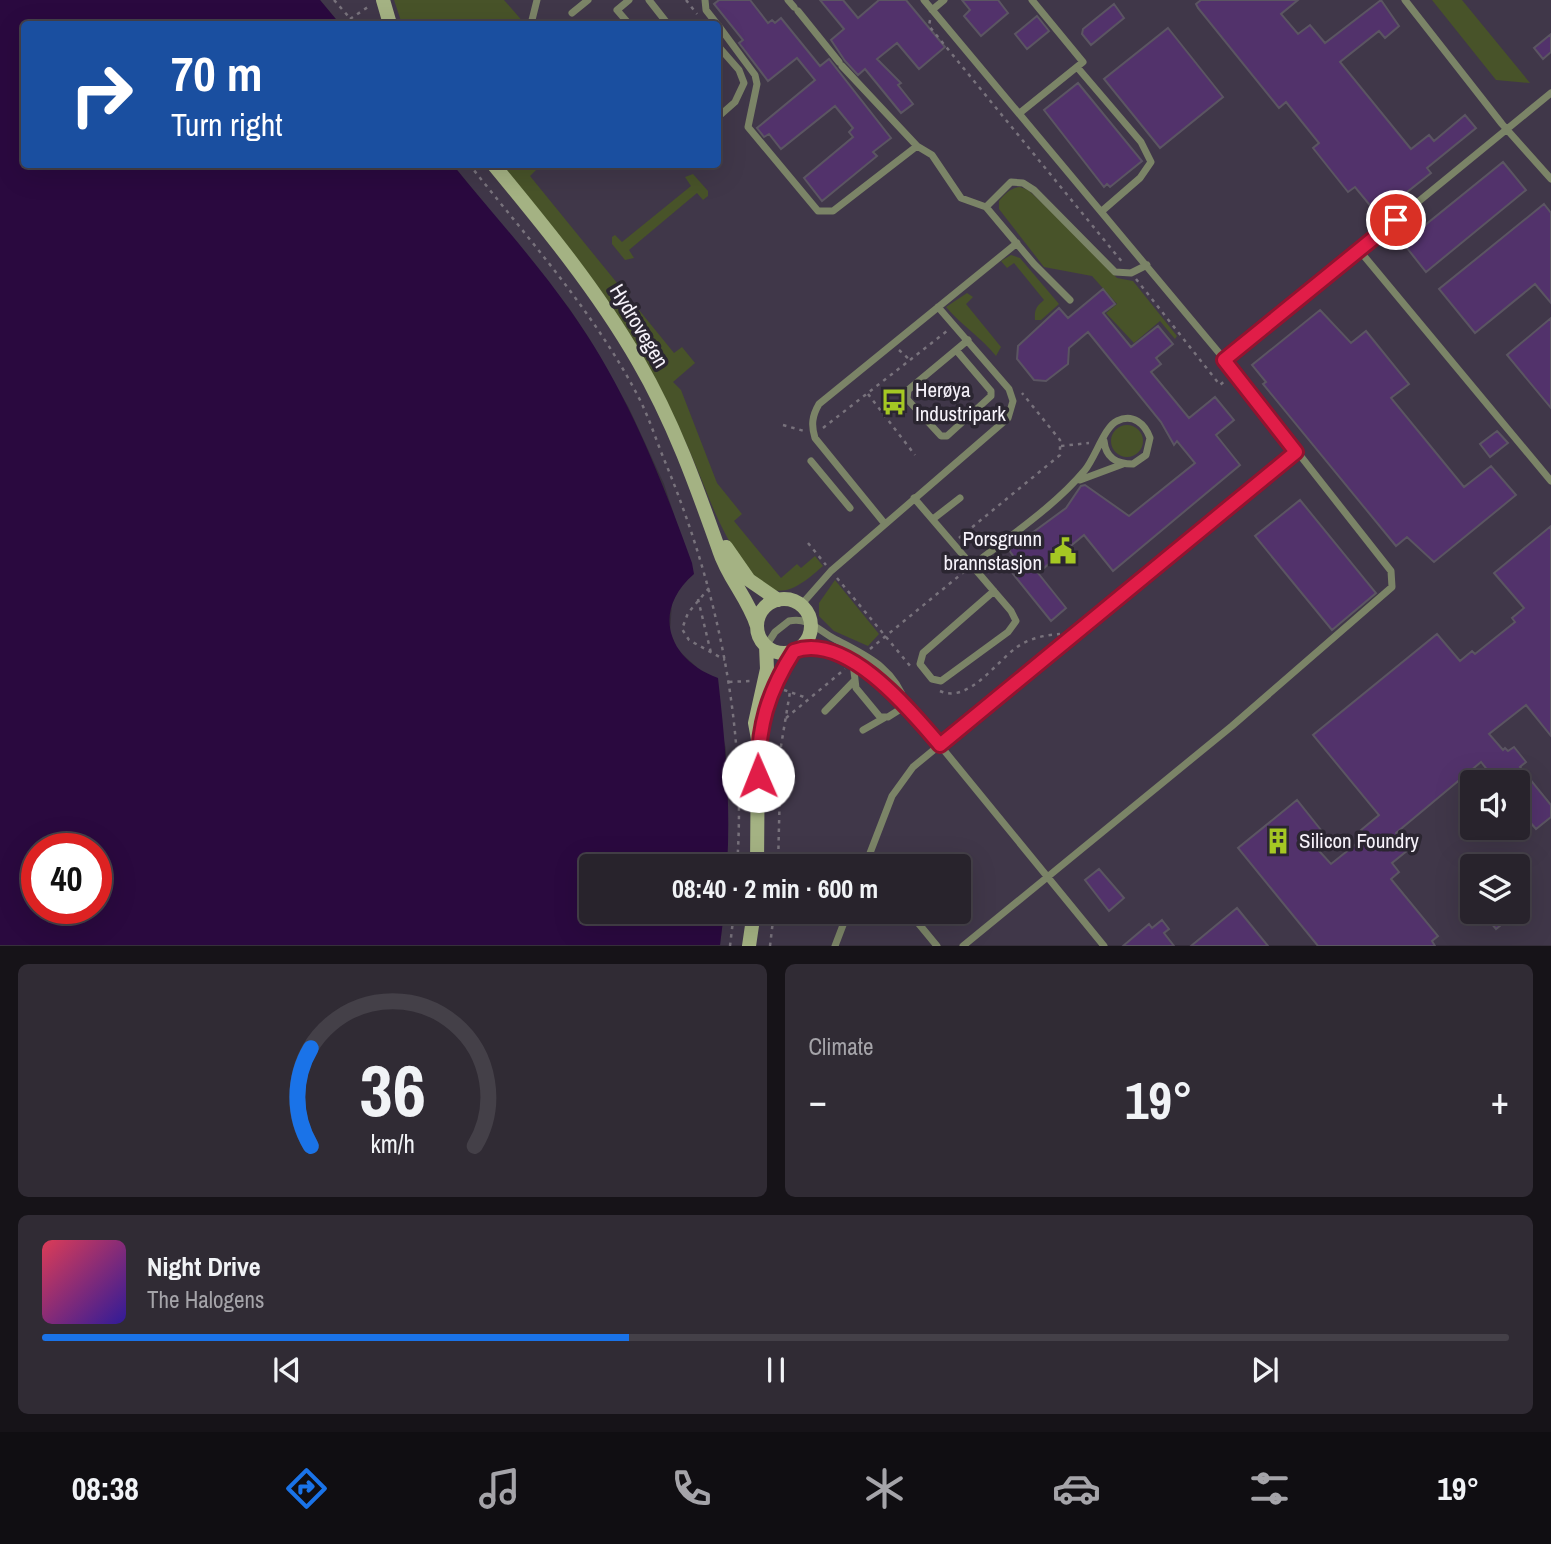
<!DOCTYPE html>
<html lang="en">
<head>
<meta charset="utf-8">
<style>
	:root { --surface:#28232c; --page:#302b34; --text:#f1f3f6; --muted:#a5a4a9; --line:#444048; --accent:#1a73e8 }
	body { margin:0; font-family:"Archivo Narrow",sans-serif; background:var(--page); color:var(--text); height:100vh; display:flex; flex-direction:column; font-size:26px; white-space:nowrap }
	* { box-sizing:border-box; margin:0 }
	p { font-size:23px; color:var(--muted) }
	.icon { flex:none; width:38px; height:38px; fill:none; stroke:currentColor; stroke-width:2; stroke-linecap:round; stroke-linejoin:round }
	.map { position:relative; height:946px; overflow:hidden }
	.panel { display:flex; flex-direction:column; gap:18px; padding:18px; background:#161318; flex:1 }
	.panel>* { flex:none }
	.hud { position:absolute; left:21px; top:21px; width:700px; height:147px; border-radius:7px; box-shadow:0 7px 28px #0002,0 0 0 2px var(--line); background:#1a4fa0; color:#fff; overflow:hidden }
	.buttons { position:absolute; left:1460px; top:770px; display:grid; gap:14px }
	.buttons a { display:grid; place-items:center; width:70px; height:70px; border-radius:7px; background:var(--surface); box-shadow:0 7px 28px #0002,0 0 0 2px var(--line); font-size:35px }
	.speed { position:absolute; left:21px; top:833px; display:flex; gap:14px; font-size:35px; font-weight:700; text-align:center }
	.speed>* { display:grid; place-content:center; width:91px; height:91px; border-radius:50%; background:var(--surface); box-shadow:0 7px 28px #0002,0 0 0 2px var(--line); line-height:1 }
	.speed .limit { border:10px solid #d22; background:#fff; color:#111 }
	.pin { position:absolute; display:grid; place-items:center; width:60px; height:60px; color:#fff; margin:-30px; border:4px solid #fff; border-radius:50%; box-shadow:0 2px 7px #0007 }
	.me { position:absolute; width:77px; margin:-38px; rotate:359deg; stroke-linejoin:round; filter:drop-shadow(0 0 5px #0008) }
	.turn { display:flex; align-items:center; gap:24px; height:147px; padding:0 35px; font-size:32px }
	.turn .icon { width:91px; height:91px; stroke-width:2.5 }
	.turn b { display:block; font-size:49px; line-height:60px }
	.big { font-size:52px; font-weight:700; line-height:1.1 }
	.panel .card { flex:1; display:flex; flex-direction:column; justify-content:center; gap:10px; min-width:0; padding:0 24px; border-radius:10px; background:var(--page) }
	.panel .dial { align-items:center; gap:0 }
	.dial svg { height:182px; overflow:visible; fill:none; stroke:var(--line); stroke-width:7; stroke-linecap:round; text-anchor:middle }
	.dial text { fill:var(--text); stroke:none }
	.song { display:flex; align-items:center; gap:21px }
	.cover { width:84px; height:84px; border-radius:10px; background:linear-gradient(135deg,hsl(350 70% 55%),hsl(250 70% 35%)) }
	.played { height:7px; border-radius:4px; background:linear-gradient(90deg,var(--accent) 40%,var(--line) 40%) }
	.keys { display:flex; justify-content:space-around; direction:ltr }
	.heat { display:flex; justify-content:space-between; align-items:center; font-size:38px; direction:ltr }
	.panel .tiles { flex:1; display:grid; gap:18px; grid-template-columns:1fr 1fr }
	.card:last-child { grid-column:span 2 }
	.trip { position:absolute; left:579px; top:854px; width:392px; height:70px; border-radius:7px; background:var(--surface); box-shadow:0 7px 28px #0002,0 0 0 2px var(--line); font-weight:700; line-height:70px; text-align:center }
	.tabs { display:flex; height:112px; justify-content:space-around; align-items:center; background:#100e12; color:var(--muted) }
	.tabs .icon { width:49px; height:49px }
	.tabs .current { color:var(--accent) }
	.tabs b { font-size:32px; color:var(--text) }
	.map>svg:first-child { display:block }
	.built { fill:#403749; fill-rule:evenodd }
	.green { fill:#485329 }
	.water { fill:#2a093f; fill-rule:evenodd }
	.building { fill:#52326b; stroke:#5b5562; stroke-width:2 }
	.lines { fill:none; stroke-linecap:round; stroke-linejoin:round }
	.path { stroke:#78727c; stroke-width:2.5; stroke-dasharray:3.5 5; stroke-linecap:butt }
	.lane { stroke:#7b8467; stroke-width:7 }
	.secondary { stroke:#a4b283; stroke-width:14 }
	.route-casing { stroke:#92132f; stroke-width:18 }
	.route { stroke:#e11d48; stroke-width:12 }
	.labels { text-anchor:middle; stroke-width:7; stroke-linejoin:round; paint-order:stroke }
	.street-label { font-size:21px; fill:#f6f2fa; stroke:#2b2631 }
	.poi-label { font-size:21px; fill:#f6f2fa; stroke:#2b2631; text-anchor:start }
</style>
</head>
<body>
<div class="map">
<svg width="1551" height="946" viewBox="0 0 1551 946">
	<rect width="100%" height="100%" fill="#362f3b"/>
	<path class="built" d="M320,0H1551V945H720L724,912H959V866H727L726,748L703,673L677,649L670,632L672,604L681,584L693,573L664,484L629,408L589,338L569,308L453,165L718,164V24H340ZM1472,782H1517V828H1472ZM1472,866H1517V912H1472Z"/>
	<path class="green" d="M394,0H504L525,24H402Z
		M1432,0H1462L1530,83L1496,80Z
		M502,165H533L537,169L530,176L674,353L682,347L695,363L673,382L681,390L717,483L742,514L734,521L781,578L797,564L801,568L815,556L823,566C807,580 786,600 763,586C757,582 753,575 749,570C723,536 716,515 700,476C652,355 583,265 502,165Z
		M693,174L708,191V196L703,200L697,193L629,250L634,258L625,260L612,244V237L615,235L622,242L691,186L685,177Z
		M1020,187L1028,190L1051,211L1117,278L1133,281L1177,336L1175,339L1160,321L1134,343L1106,313L1117,304L1092,276L1044,267L999,209V201C1005,194 1010,188 1020,187Z
		M1011,255L1020,258L1059,304L1041,320H1035C1034,309 1037,306 1044,300L1014,263L1007,268L1001,261Z
		M967,293L973,297L966,304L1001,347L996,356C981,337 962,326 946,307Z
		M1111 441a16 16 0 1 1 32 0a16 16 0 1 1-32 0Z
		M835,580L879,634L868,646L834,631L819,616V603Z"/>
	<path class="water" d="M0,0H320L340,24H24V164L453,165C492,213 534,259 570,310C625,387 660,474 692,563L694,574C651,611 668,660 718,678C725,741 731,803 727,866H592V912H724L720,945H0ZM37,849H96V908H37Z"/>
	<path class="building" d="M719,0H750L768,23L772,20L775,23L781,18L820,66L829,59L891,138L873,152L877,156L822,201L804,178L853,137L849,132L853,128L835,106L781,149L769,134L764,137L757,128L815,80L797,58L768,81L739,43L743,40L714,4Z
		M820,0H843L858,18L879,0H906L945,47L919,69L897,43L877,59L901,83L898,85L913,104L901,113L865,69L858,75L845,61L831,40L844,29Z
		M962,0H998L1008,13L981,36L964,16L970,10Z
		M1201,0H1298L1281,14L1298,34L1310,25L1325,43L1381,0L1399,26L1385,38L1379,31L1340,62L1411,149L1429,135L1434,141L1465,115L1476,128L1427,168L1431,173L1378,215L1355,187L1348,192L1313,148L1319,143L1286,102L1279,108L1198,8L1196,4Z
		M1114,4L1124,18L1091,45L1082,34L1083,29Z
		M1037,16L1049,31L1027,49L1015,34Z
		M1168,28L1223,97L1160,148L1104,79Z
		M1551,34V52L1543,59L1534,48Z
		M1078,83L1142,161L1110,187L1107,184L1104,187L1044,110Z
		M1503,162L1526,190L1426,272L1403,243Z
		M1544,204L1551,213V303L1535,284L1475,333L1439,289Z
		M1103,289L1115,304L1103,313L1131,347L1158,326L1173,344L1156,358L1161,364L1151,372L1189,418L1215,397L1234,420L1216,435L1240,465L1113,571L1084,535L1038,573L1066,608L1051,621L1013,574L1019,569L1011,560L1014,557L1009,550L1066,508L1081,486L1085,485L1129,516L1195,463L1177,441L1174,445L1161,422L1088,332L1069,348L1068,364L1046,381L1034,380L1017,359L1018,346L1059,308L1068,318Z
		M1320,310L1351,343L1366,331L1409,384L1391,398L1464,487L1491,466L1516,495L1434,562L1407,537L1396,546L1263,384L1266,382L1252,365Z
		M1551,318V408L1507,355Z
		M1497,431L1508,443L1490,457L1480,444Z
		M1300,500L1376,593L1332,630L1255,536Z
		M1551,526V736L1526,705L1489,734L1503,750L1505,748L1508,751L1514,747L1526,762L1520,767L1551,805V817L1536,829L1517,807V782H1497L1481,762L1396,833L1408,850L1392,863L1399,872L1391,879L1438,936L1432,941L1435,946H1318L1238,848L1297,800L1321,830L1309,840L1331,864L1361,840L1358,836L1363,832L1361,830L1379,815L1313,735L1437,634L1460,661L1472,651L1475,654L1515,622L1512,618L1524,608L1494,573Z
		M1099,869L1124,898L1109,911L1085,880Z
		M1237,908L1268,946H1191Z
		M1482,912H1517L1496,929Z
		M1162,920L1169,929L1164,933L1174,946H1123L1149,924L1152,928Z"/>
	<g class="lines">
		<path class="path" d="M334,0L355,24
			M686,0L697,14
			M350,19L371,5
			M930,20L929,26L1123,263
			M469,164C529,240 596,314 640,400C650,420 657,443 666,464C718,591 747,728 737,866
			M1136,279L1220,385L1227,379
			M899,350L910,360
			M868,394L915,455
			M783,425L804,431
			M823,428L947,331
			M1061,446L1089,443
			M959,538L1060,455V440L1022,393
			M808,543L826,565
			M837,578L911,667
			M709,588L688,613L682,629L689,640L725,660
			M698,599L711,653
			M870,649L965,571
			M729,682L750,681
			M784,690L807,698
			M940,691C968,704 996,662 1017,647C1030,638 1045,635 1060,634
			M786,718L845,669
			M778,866L781,746L790,692
			M730,946L734,912
			M770,946L774,912"/>
		<path class="lane" d="M649,0L667,23L665,24
			M705,0L706,10L717,24
			M788,0L794,7
			M924,0L1225,360L1551,93
			M1405,0L1502,124L1551,179
			M932,10L944,0
			M798,11L839,62
			M572,13L588,0
			M531,24L537,0
			M629,24L617,10L629,0
			M718,25L755,75L757,84L748,127L818,211H833L917,146L932,155L961,198L986,207L1034,264L1070,300
			M718,46L739,70L744,83L735,102L718,117
			M842,66L917,146
			M1077,67L1141,142L1151,162L1140,178L1102,211
			M1021,112L1083,62L1032,0
			M986,207L1011,182L1023,183L1034,190L1115,272L1131,273L1147,265
			M1359,250L1551,481
			M956,350L991,391V396L947,436H941L907,399L908,390L968,340
			M811,461L850,508
			M1080,480L1123,464
			M914,498L1011,611L1016,621L1008,632L941,681L932,679L920,664L923,653L994,591
			M933,519L960,498
			M885,524L815,438C811,425 812,416 819,404L1017,243
			M973,565C1010,536 1055,506 1085,470C1095,458 1105,426 1117,421C1133,413 1145,424 1150,438L1146,455L1133,464C1116,464 1106,458 1104,441
			M801,605L831,571L1008,418L1013,401L1009,389L938,307
			M766,646L775,632L789,621C808,617 817,629 833,638C866,656 893,666 906,704
			M799,649C855,653 865,674 907,705L1104,946
			M853,663L856,688L880,717H888L907,705
			M825,711L854,681
			M863,730L884,718
			M865,866L892,796L913,767L1296,452
			M909,912L937,946
			M835,946L848,912
			M963,946L1232,726L1392,587L1391,571L1225,360"/>
		<path class="secondary" d="M383,0L390,24
			M493,164C545,227 597,290 638,361C673,421 696,485 719,550C728,578 748,598 757,626
			M726,547L749,580L778,600
			M757 626a27 27 0 1 1 54 0a27 27 0 1 1-54 0Z
			M768,704L773,686L795,651
			M757,866L758,739L755,723L767,669L766,646
			M749,946L754,912"/>
	</g>
	<g class="lines">
		<g class="route-casing">
			<path id="route" d="M758,776C758,727 767,693 794,651C847,632 911,711 940,745L1296,452L1224,360L1396,220"/>
		</g>
		<use href="#route" class="route"/>
	</g>
	<defs>
		<g id="bus-bare" transform="scale(2.1)"><path d="M-5-6H5V4H4V6H2V4H-2V6H-4V4H-5ZM-3.5-4V0h7V-4ZM-3.5 1.2v1.5H-2V1.2ZM2 1.2v1.5H3.5V1.2Z" fill="#a5c823" stroke="#2b2631" stroke-width="2.5" paint-order="stroke"/></g>
		<g id="civic-bare" transform="scale(2.1)"><path d="M-.6-6.5H3V-4.5H.6V-3L4-1V1h2V6H-6V1h2V-1L-.6-3ZM-1.2 2.5V6h2.4V2.5Z" fill="#a5c823" stroke="#2b2631" stroke-width="2.5" paint-order="stroke"/></g>
		<g id="building-bare" transform="scale(2.1)"><path d="M-4-6H4V6H1V3H-1V6H-4ZM-2.5-4.3h1.7v1.8h-1.7ZM.8-4.3h1.7v1.8H.8ZM-2.5-1h1.7V.8h-1.7ZM.8-1h1.7V.8H.8Z" fill="#a5c823" stroke="#2b2631" stroke-width="2.5" paint-order="stroke"/></g>
	</defs>
	<g fill-rule="evenodd">
		<use href="#bus-bare" x="894" y="402"/>
		<use href="#civic-bare" x="1063" y="551"/>
		<use href="#building-bare" x="1278" y="841"/>
	</g>
	<g class="labels">
		<g class="street-label">
			<text transform="translate(639 326) rotate(59)" y="7">Hydrovegen</text>
		</g>
		<g class="poi-label">
			<text x="915" y="397">Herøya<tspan x="915" dy="24">Industripark</tspan></text>
			<text x="1042" y="546" text-anchor="end">Porsgrunn<tspan x="1042" dy="24">brannstasjon</tspan></text>
			<text x="1299" y="848">Silicon Foundry</text>
		</g>
	</g>
</svg>
<div class="buttons">
<a><svg class="icon" aria-label="sound" viewBox="0 0 24 24"><path d="M4 9h4l5-4v14l-5-4H4zM17 9q2 3 0 6"/></svg></a>
<a><svg class="icon" aria-label="layers" viewBox="0 0 24 24"><path d="M12 4l9 5-9 5-9-5zM3 14l9 5 9-5"/></svg></a>
</div>
<div class="speed"><div class="limit">40</div></div>
<div class="pin" style="left:1396px;top:220px;background:#d93025"><svg class="icon" aria-label="arrive" viewBox="0 0 24 24"><path d="M6 21V4h12l-3 4 3 4H6"/></svg></div>
<svg class="me" style="left:758px;top:776px" viewBox="-20 -20 40 40"><circle r="19" fill="#fff"/><path d="M0-13L10 11 0 6-10 11z" fill="#e11d48"/></svg>
<div class="trip">08:40 · 2 min · 600 m</div>
<div class="hud">
<div class="turn"><svg class="icon" aria-label="right" viewBox="0 0 24 24"><path d="M7 20v-9h11M14 6l5 5-5 5"/></svg><div><b>70 m</b>Turn right</div></div>
</div>
</div>
<section class="panel">
<div class="tiles">
<div class="card dial"><svg viewBox="0 0 100 80">
<path d="M14 69A42 42 0 1 1 86 69"/>
<path d="M14 69A42 42 0 0 1 14 26" stroke="#1a73e8"/>
<text x="50" y="56" font-size="32" font-weight="700">36</text>
<text x="50" y="72" font-size="11">km/h</text>
</svg></div>
<div class="card"><p>Climate</p>
<div class="heat"><a>−</a><b class="big">19°</b><a>+</a></div>
</div>
<div class="card">
<div class="song"><i class="cover"></i><div><b>Night Drive</b><p>The Halogens</p></div></div>
<div class="played"></div>
<div class="keys"><svg class="icon" aria-label="previous" viewBox="0 0 24 24"><path d="M18 5L8 12l10 7zM5 5v14"/></svg><svg class="icon" aria-label="pause" viewBox="0 0 24 24"><path d="M8 5v14M16 5v14"/></svg><svg class="icon" aria-label="next" viewBox="0 0 24 24"><path d="M6 5l10 7-10 7zM19 5v14"/></svg></div>
</div>
</div>
</section>
<nav class="tabs">
<b>08:38</b>
<svg class="icon current" aria-label="directions" viewBox="0 0 24 24"><path d="M12 3l9 9-9 9-9-9zM9 14v-3h6M13 9l2 2-2 2"/></svg>
<svg class="icon" aria-label="music" viewBox="0 0 24 24"><path d="M9 18V5l10-2v13"/><circle cx="6" cy="18" r="3"/><circle cx="16" cy="16" r="3"/></svg>
<svg class="icon" aria-label="phone" viewBox="0 0 24 24"><path d="M5 4h4l2 5-3 2q2 4 5 5l2-3 5 2v4C11 20 4 13 5 4z"/></svg>
<svg class="icon" aria-label="climate" viewBox="0 0 24 24"><path d="M12 3v18M4 7l16 10M4 17L20 7"/></svg>
<svg class="icon" aria-label="car" viewBox="0 0 24 24"><path d="M5 17H2v-5l4-1 3-4h7l3 4 3 1v5h-3M9 17h6M6 11h13"/><circle cx="7" cy="17" r="2"/><circle cx="17" cy="17" r="2"/></svg>
<svg class="icon" aria-label="filters" viewBox="0 0 24 24"><path d="M4 7h16M4 17h16"/><circle cx="9" cy="7" r="2"/><circle cx="15" cy="17" r="2"/></svg>
<b>19°</b>
</nav>
</body>
</html>
